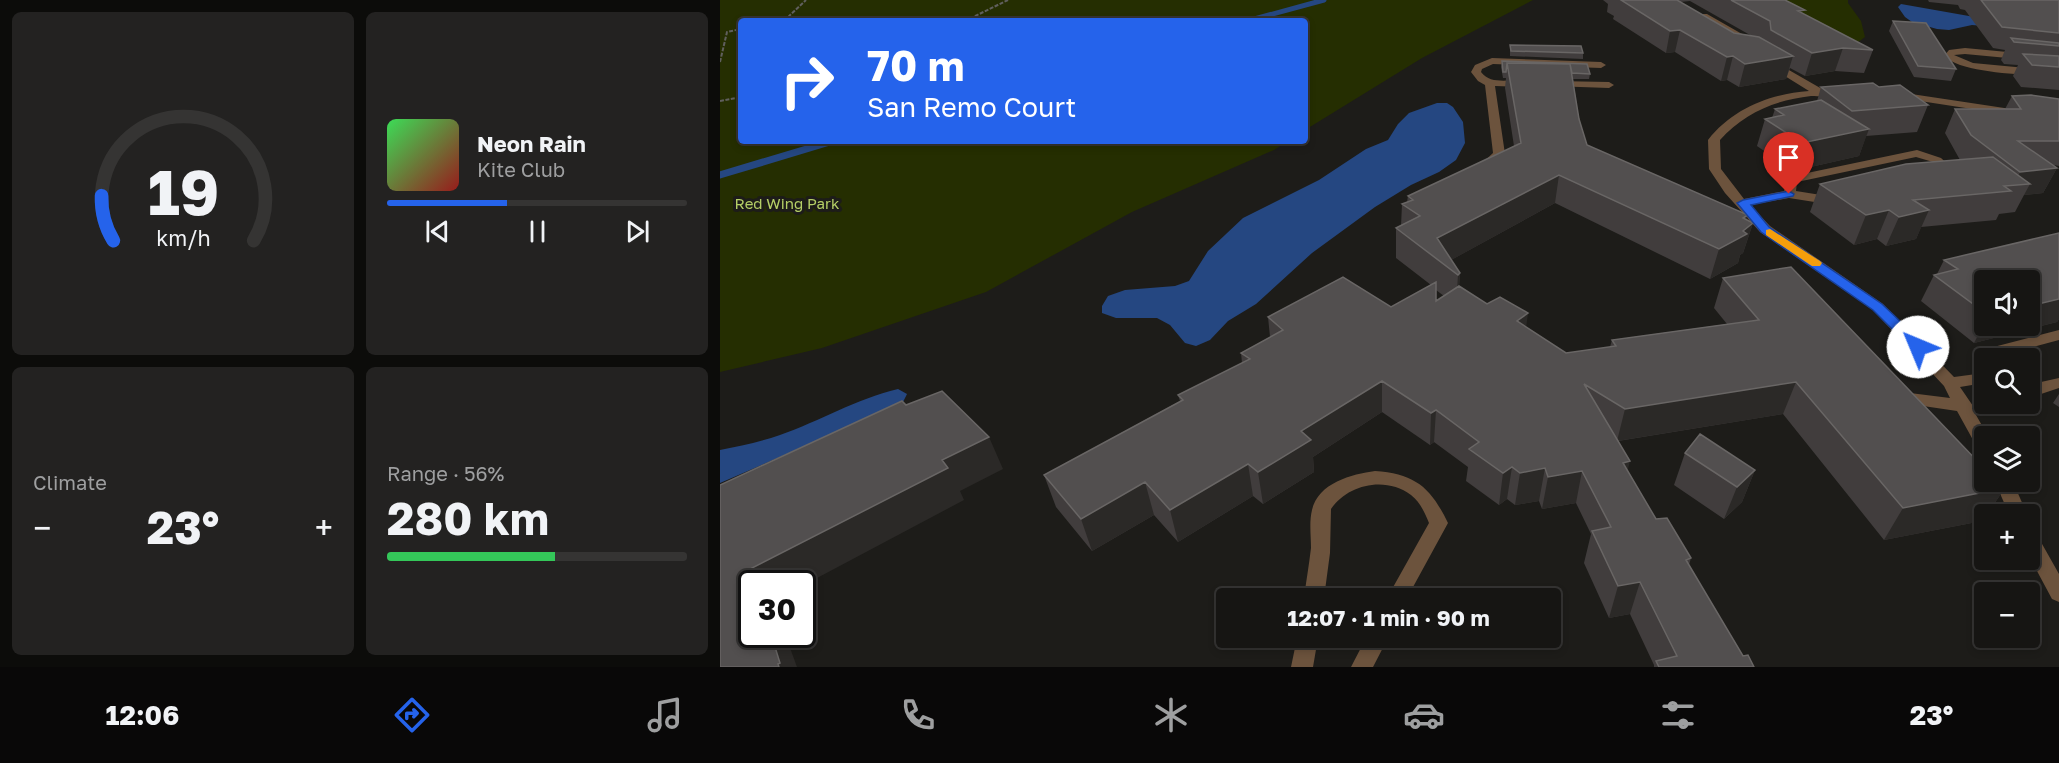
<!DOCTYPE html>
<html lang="en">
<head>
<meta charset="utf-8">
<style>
	:root { --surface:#161513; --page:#232221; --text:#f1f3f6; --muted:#9e9fa0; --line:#353433; --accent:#2563eb }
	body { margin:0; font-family:"Golos Text",sans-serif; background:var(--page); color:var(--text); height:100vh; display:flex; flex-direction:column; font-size:22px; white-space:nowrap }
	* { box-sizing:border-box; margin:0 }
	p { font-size:20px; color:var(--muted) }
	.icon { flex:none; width:33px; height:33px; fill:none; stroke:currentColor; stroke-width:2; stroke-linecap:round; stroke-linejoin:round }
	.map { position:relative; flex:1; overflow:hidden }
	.sheet { display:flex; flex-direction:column; gap:12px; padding:12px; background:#0c0c0a; width:720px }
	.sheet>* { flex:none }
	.guide { position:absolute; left:18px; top:18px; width:570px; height:126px; border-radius:6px; box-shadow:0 3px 9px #0003,0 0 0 2px var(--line); background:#2563eb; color:#fff; overflow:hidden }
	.tools { position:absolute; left:1254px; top:270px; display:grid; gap:12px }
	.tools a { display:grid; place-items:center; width:66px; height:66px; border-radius:6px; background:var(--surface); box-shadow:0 3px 9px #0003,0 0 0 2px var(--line); font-size:30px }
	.speed { position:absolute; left:18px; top:570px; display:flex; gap:12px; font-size:30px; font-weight:700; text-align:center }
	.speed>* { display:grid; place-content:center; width:78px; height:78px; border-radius:50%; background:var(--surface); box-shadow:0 3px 9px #0003,0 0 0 2px var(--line); line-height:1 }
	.speed .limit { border:3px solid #111; border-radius:9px; background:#fff; color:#111 }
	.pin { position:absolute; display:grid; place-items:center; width:51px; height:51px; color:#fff; margin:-62px -26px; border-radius:50% 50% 50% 0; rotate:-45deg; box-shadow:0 0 6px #0007 }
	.pin .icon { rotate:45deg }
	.me { position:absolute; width:66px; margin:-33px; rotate:315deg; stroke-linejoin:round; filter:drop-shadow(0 0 4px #0008) }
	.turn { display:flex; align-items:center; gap:21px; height:126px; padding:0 30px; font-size:27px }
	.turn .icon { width:78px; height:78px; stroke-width:2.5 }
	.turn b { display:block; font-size:42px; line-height:51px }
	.big { font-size:45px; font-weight:700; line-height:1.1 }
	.sheet .card { flex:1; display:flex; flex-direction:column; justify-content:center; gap:9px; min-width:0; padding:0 21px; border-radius:9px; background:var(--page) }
	.sheet .dial { align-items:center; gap:0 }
	.dial svg { height:156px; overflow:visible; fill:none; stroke:var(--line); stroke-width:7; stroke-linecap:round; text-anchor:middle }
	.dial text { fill:var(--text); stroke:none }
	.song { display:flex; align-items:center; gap:18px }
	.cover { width:72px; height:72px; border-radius:9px; background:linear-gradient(135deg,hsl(130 70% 55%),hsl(0 70% 35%)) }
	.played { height:6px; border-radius:3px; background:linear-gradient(90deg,var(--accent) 40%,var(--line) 40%) }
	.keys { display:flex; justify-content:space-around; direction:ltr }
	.heat { display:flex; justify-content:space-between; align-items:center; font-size:33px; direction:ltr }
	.charge { height:9px; border-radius:4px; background:linear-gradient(90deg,#34c759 56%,var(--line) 0) }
	.sheet .tiles { flex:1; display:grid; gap:12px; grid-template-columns:repeat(2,1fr) }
	.trip { position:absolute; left:496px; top:588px; width:345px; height:60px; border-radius:6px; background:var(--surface); box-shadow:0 3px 9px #0003,0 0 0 2px var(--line); font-weight:700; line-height:60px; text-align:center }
	.menu { display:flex; height:96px; justify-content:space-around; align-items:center; background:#090808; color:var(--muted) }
	.menu .icon { width:42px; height:42px }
	.menu .current { color:var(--accent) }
	.menu b { font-size:27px; color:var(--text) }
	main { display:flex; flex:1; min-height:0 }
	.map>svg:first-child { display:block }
	.green { fill:#252e01 }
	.water { fill:#254781 }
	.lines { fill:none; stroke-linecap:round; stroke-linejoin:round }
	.stream-far1 { stroke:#254781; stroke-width:5 }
	.stream { stroke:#254781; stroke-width:7 }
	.path { stroke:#605f5d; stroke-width:2; stroke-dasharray:4 1.5; stroke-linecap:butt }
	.minor { fill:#6c533d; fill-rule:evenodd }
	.wall { fill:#413d3d; fill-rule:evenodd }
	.shaded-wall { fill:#2b2927 }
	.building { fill:#524f4f; stroke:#696665; stroke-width:1.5 }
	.route { fill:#2563eb; stroke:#184099; stroke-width:1.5 }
	.slow { fill:#f59e0b }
	.labels { text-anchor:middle; stroke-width:6; stroke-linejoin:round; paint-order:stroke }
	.park-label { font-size:15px; fill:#b5cf66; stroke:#1d1c19 }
</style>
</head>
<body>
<main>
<section class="sheet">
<div class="tiles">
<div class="card dial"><svg viewBox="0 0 100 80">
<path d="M14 69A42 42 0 1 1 86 69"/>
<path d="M14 69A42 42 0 0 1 8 46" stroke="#2563eb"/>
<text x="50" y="56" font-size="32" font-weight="700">19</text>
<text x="50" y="72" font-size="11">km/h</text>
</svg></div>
<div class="card">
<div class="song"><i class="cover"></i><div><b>Neon Rain</b><p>Kite Club</p></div></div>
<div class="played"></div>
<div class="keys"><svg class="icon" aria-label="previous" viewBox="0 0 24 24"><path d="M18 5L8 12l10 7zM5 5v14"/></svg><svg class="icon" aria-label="pause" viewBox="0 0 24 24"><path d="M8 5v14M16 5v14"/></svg><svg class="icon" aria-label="next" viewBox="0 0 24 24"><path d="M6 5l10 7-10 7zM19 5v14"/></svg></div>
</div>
<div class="card"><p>Climate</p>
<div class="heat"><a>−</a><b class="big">23°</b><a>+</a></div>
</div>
<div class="card"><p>Range · 56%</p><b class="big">280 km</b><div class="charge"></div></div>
</div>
</section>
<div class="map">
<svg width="1339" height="667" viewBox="0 0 1339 667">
	<rect width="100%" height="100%" fill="#1d1c19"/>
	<path class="green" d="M0,0H813L702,58L585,130V21H21V141H568L554,150L412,212L266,292L102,348L0,372Z
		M1041,0H1128V3L1141,21L1145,37L1133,46Z"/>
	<path class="water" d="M1181,4L1339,32L1252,25L1229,30L1217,29L1192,22L1185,17L1178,7Z
		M717,103H727L733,107L743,122L745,143L736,160L719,172L691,185L655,207L592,253L536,304L508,321L490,340L476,346L465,343L450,325L437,318H396L382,313V306L388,296L405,290L455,286L469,281L488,251L523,218L599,180L646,149L668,140L678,124L689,113Z
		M178,389L187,394L182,404L0,483V450C20,446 40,442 60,435C100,421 136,399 178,389Z"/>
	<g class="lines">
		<path class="stream-far1" d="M527,21L604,0"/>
		<path class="stream" d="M0,175L113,141"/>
		<path class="path" d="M58,21L66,19L86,0
			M245,21L288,0
			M0,62L7,32L21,29
			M0,101L21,97"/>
		<path class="minor" d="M981,14H987L1036,42L1028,44L981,18Z
			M1245,48L1339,57V63L1245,54L1234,55L1253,63L1339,71V77C1311,74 1244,75 1224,56L1229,50Z
			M772,58L881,62L886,65L881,68L773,64L762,69L761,72C773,88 796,75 810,84L805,87L775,86L785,154L764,170L758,167L773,153L765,85L758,81L751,72L755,65Z
			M1047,61H1053L1102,89H1118L1123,92C1115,98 1101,96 1091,96C1055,100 1024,113 1000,140L1001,169L1024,199L1064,191L1068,177L1197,150L1221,158L1236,172L1230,175H1222V171L1213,162L1196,157L1077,182L1076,191L1101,195L1119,194V200L1101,203L1069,198L1030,205L1050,226L1163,304L1234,377L1264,373V383L1240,387L1253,406L1252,408L1268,436H1264V450L1258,449L1237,411L1176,402L1174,398L1176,394L1182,392L1230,398L1224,386L1153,310L1040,232L1005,193L989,169L988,140C1013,108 1051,94 1089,91L1047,65Z
			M835,81L889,82L894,85L889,88L831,86L830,84Z
			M1178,92L1291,109L1296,112L1291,115L1174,97V93Z
			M1339,330V340L1272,358H1264V363L1257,358L1262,350Z
			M1339,378V388L1321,394L1310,393V383L1321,382Z
			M655,471C696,474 711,488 728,523L687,598H667L709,523C705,513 700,502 691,495C666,476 628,484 611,509L610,553L604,598H584C586,582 589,565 591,548C591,536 589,522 592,510C598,483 632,474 655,471Z
			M1275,482H1293L1307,514H1289Z
			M1310,533L1317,535L1339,574V602L1332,599L1310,558Z
			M577,638H598L593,667H571Z
			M646,638H668L653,667H631Z"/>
	</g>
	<path class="wall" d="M883,0H1065L1084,14L1153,50L1144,73L1115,71L1085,76L1070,68L1066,79L1019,87L1007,80L1001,81L955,52L946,53L893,19L894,16L887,12L888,4ZM970,1L1030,35L1014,33L960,2Z
		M1208,0H1339V90L1301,87L1293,76L1298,65L1284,64L1281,60L1285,50L1273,48L1245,10L1240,9L1238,5L1209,2Z
		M1173,21L1236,69L1231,81L1194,77L1169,31Z
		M790,45L863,53V59L790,56Z
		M782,61L870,74L869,79H853L859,119L867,145L1028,215L1026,220L1033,223L1023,253L1020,255L1018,263L990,279L835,203L731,260L740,273L739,287L806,327L846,353L890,347L892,340L1007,324L994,308L1003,278L1285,488L1267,514H1264L1262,521L1164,540L1063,414L898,441L908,471L936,519L971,558L969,565L1023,656L1034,667H934V665L910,614L889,618L864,563L871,534L856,503L822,509L819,501L795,505L787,499L779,505L746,481L748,467L714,442L710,445L662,412L593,457L594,472L543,504L533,496L458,542L434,515L372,551L336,507L324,475L460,401L458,395L522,363L521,353L550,337L548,317L671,307L711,285L676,258V228L681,226L682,204L687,202L688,196L794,146L785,88L786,78H783L781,67ZM716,290L724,296L716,301Z
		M1101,87H1159L1208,105L1197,132L1146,136L1139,156L1073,171L1037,146L1045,119L1052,118L1055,109L1097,101Z
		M1292,96L1339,99V166L1334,165L1337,168L1323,193L1304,195L1295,212L1279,214L1276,220L1201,227L1196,239L1166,246L1157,239L1134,245L1090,212L1100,184L1240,160L1225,133L1235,109H1285Z
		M1339,233V319L1337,322L1254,343L1201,301L1214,275L1217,274L1224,260ZM1264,280L1310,326H1264Z
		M1339,394V407L1333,403Z
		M965,453L1035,470L1022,502L1004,519L954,485Z"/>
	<path class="shaded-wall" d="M960,30L955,52L946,53L950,31Z
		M1123,48L1115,71L1085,76L1092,53Z
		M1013,56L1007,80L1001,81L1007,57Z
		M1073,56L1066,79L1019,87L1025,64Z
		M1149,129L1139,156L1073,171L1082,143Z
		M1337,168L1323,193L1304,195L1310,184L1294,185L1300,172Z
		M839,175L835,203L724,264L717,238Z
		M1169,210L1157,239L1134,245L1146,215Z
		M1209,210L1196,239L1166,246L1179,217Z
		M1028,215L1023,231L1033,223L1023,253L1020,255L1018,263L990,279L999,249L1023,218Z
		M740,273L738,304L736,305L738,275Z
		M1339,294V319L1337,322L1254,343L1264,324V326H1310V306Z
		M808,313L804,344L797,321Z
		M662,381V412L593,457L594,472L543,504L538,472L581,431Z
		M1076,382L1063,414L897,441L905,409Z
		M716,410L714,442L710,445L711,413Z
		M269,437L283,469L240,491L244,500L82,586V584H33L28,570L222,460Z
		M910,461L902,493L903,463Z
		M528,464L533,496L458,542L450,510Z
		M792,467L787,499L779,505L783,473Z
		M825,468L819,501L795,505L800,473Z
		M1035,470L1022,502L1004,519L1017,487Z
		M862,471L856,503L822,509L828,477Z
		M425,482L434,515L372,551L361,519Z
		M1285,488L1267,514H1264V518L1262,521L1164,540L1183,508Z
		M920,582L910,614L889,618L898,586Z
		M51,634H65L77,667H59Z"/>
	<path class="building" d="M901,0H957L1014,33L1039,37L1073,56L1025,64L1013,56L1007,57L960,30L950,31Z
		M1011,0H1065L1085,10L1078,11L1153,50L1123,48L1092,53L1051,30L1050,21Z
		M1261,0H1339V33L1282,27Z
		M1173,21L1206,23L1236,69L1198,66Z
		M1291,38L1339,43V46L1294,42Z
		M790,45L861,46L863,53L791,51Z
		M1303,54L1339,56V67L1312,65Z
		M782,61L867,64L870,74L852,73L850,64L787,63L786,72H783Z
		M787,63L850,64L859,119L867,145L1028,215L1023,218L1033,223L1023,231L1027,234L999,249L839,175L717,238L740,273L738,275L676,228L700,216L682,204L693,200L688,196L801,143Z
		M1153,83L1159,87L1180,85L1208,105L1132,111L1101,87Z
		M1311,95L1339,99V141H1298L1337,168L1300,172L1251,135L1235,109H1301L1292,96Z
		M1101,100L1149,129L1082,143L1045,119L1064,115L1055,109Z
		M1273,157L1310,184L1284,186L1291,191L1193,200L1209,210L1179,217L1169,210L1146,215L1100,184L1186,164Z
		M1339,233V299L1310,306V280H1264V312L1214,275L1238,269L1224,260Z
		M1071,267L1264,468V482H1278L1285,488L1183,508L1076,382L905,409L864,384L910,461L903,463L936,519L947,518L971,558L966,560L1023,656L1028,655L1034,667H939L936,661L957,656L920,582L898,586L872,531L891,527L862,471L828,477L825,468L800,473L792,467L783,473L749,449L759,442L716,410L711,413L662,381L581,431L591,440L538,472L528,464L450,510L425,482L361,519L324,475L463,400L458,395L530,359L521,353L563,330L548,317L623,277L671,307L716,282V301L739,286L767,304L780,297L808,313L797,321L846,353L896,346L892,340L1039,320L1003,278Z
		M222,391L269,437L222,460L228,468L28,570L33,584H32V634H51L60,663L58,664L59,667H0V485L182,401L186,405Z
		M980,434L1035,470L1017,487L965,453Z"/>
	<path class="route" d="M1069,191L1074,194L1073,196L1031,205L1049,227L1162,304L1203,343L1205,347L1203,350H1193L1153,310L1041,232L1017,203L1023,200Z"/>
	<path class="slow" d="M1050,229L1100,261L1102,263L1100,266H1092L1046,235V230Z"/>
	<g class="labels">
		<g class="park-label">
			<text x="67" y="209">Red Wing Park</text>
		</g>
	</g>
</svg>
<div class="tools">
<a><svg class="icon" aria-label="sound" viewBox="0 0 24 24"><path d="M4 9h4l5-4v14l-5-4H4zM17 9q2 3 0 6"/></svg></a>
<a><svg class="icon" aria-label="search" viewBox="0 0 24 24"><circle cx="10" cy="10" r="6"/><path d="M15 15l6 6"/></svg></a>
<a><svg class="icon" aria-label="layers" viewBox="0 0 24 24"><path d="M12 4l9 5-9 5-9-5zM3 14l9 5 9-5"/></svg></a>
<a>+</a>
<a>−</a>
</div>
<div class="speed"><div class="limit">30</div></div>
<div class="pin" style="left:1069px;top:194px;background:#d93025"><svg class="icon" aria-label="arrive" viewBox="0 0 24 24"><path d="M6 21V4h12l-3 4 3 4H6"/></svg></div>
<svg class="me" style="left:1198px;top:347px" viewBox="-20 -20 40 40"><circle r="19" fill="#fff"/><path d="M0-13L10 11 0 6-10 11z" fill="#2563eb"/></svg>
<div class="trip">12:07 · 1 min · 90 m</div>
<div class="guide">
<div class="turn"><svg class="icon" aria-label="right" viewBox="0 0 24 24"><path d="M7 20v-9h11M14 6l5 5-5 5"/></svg><div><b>70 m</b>San Remo Court</div></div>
</div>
</div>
</main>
<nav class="menu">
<b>12:06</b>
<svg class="icon current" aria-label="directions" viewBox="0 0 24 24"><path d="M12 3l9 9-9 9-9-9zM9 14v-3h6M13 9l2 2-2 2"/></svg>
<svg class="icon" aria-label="music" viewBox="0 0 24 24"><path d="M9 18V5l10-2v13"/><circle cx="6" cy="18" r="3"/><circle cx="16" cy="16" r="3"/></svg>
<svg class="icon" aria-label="phone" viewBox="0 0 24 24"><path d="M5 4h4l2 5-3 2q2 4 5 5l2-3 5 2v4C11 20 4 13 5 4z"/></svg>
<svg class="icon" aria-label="climate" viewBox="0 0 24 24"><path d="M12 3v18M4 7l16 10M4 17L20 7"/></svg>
<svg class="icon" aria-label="car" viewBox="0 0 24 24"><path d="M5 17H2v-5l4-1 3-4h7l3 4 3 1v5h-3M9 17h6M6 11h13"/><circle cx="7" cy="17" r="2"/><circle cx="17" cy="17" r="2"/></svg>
<svg class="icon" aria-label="filters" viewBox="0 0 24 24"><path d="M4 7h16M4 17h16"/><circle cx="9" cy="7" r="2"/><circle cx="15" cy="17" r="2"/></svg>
<b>23°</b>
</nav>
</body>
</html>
